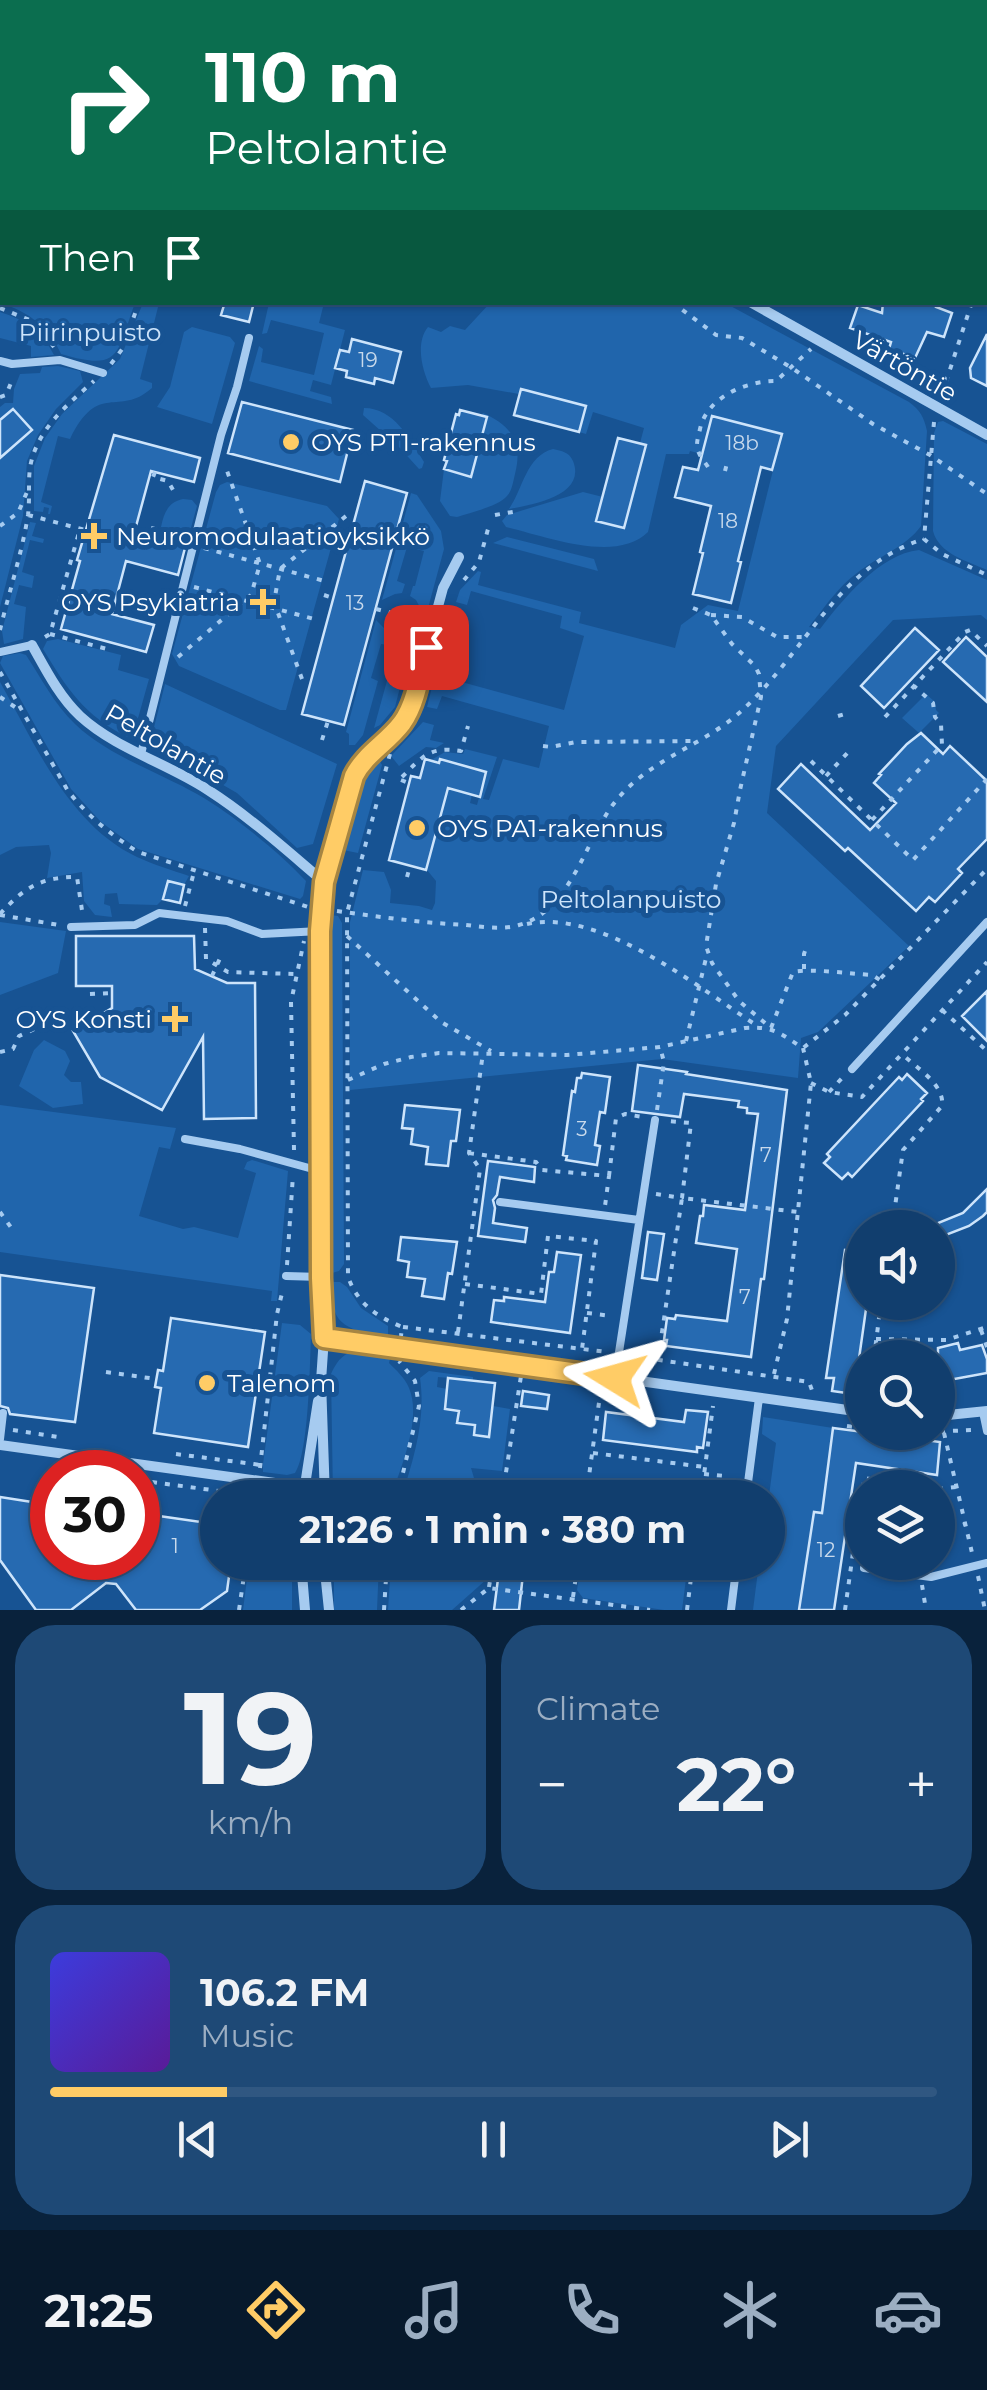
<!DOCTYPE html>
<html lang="en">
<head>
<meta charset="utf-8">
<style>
	:root { --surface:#113e6e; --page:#1e4976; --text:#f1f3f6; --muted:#9caec2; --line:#305781; --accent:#fc6 }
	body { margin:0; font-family:Montserrat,sans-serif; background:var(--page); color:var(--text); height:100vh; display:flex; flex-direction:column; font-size:38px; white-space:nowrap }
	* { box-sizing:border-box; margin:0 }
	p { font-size:32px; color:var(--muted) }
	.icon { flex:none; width:55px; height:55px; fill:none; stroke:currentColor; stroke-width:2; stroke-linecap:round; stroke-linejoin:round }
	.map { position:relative; height:1610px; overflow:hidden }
	.side { display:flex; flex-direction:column; gap:15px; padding:15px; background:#09223c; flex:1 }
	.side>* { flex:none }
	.hud { position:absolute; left:0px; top:0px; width:988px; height:305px; box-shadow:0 2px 8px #0004,0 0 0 2px var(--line); background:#0b6e4f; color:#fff; overflow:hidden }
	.controls { position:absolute; left:845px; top:1210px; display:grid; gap:20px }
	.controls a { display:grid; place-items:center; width:110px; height:110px; border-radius:50%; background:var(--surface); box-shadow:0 2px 8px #0004,0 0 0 2px var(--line); font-size:50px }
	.speed { position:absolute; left:30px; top:1450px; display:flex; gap:20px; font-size:50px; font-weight:700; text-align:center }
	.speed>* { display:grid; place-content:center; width:130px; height:130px; border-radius:50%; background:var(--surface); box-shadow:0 2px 8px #0004,0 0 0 2px var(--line); line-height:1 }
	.speed .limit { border:15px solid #d22; background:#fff; color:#111 }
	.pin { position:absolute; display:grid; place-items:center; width:85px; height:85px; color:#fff; margin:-42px; border-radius:20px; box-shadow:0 5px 15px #0006 }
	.me { position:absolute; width:110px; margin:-55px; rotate:278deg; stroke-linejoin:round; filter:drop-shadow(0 0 8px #0008) }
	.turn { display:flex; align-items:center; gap:35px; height:210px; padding:0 40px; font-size:45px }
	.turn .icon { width:130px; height:130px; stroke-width:2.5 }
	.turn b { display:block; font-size:70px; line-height:85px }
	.then { display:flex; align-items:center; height:95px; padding:0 40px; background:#0003; gap:20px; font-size:38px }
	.big { font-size:75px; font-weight:700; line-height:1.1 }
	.side .tile { flex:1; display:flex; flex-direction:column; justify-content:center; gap:15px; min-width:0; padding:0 35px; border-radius:40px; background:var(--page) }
	.side .dial { align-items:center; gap:0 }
	.dial b { font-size:130px; line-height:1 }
	.song { display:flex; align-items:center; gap:30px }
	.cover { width:120px; height:120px; border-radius:15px; background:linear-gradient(135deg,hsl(240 70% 55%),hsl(270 70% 35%)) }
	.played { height:10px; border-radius:5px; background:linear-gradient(90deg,var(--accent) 20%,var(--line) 20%) }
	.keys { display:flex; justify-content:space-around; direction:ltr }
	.heat { display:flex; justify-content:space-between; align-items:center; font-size:55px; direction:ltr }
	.side .tiles { flex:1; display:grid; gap:15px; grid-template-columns:1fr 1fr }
	.tile:last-child { grid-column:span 2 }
	.trip { position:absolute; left:200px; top:1480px; width:585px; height:100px; border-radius:50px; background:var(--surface); box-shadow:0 2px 8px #0004,0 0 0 2px var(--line); font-weight:700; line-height:100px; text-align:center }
	.tab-bar { display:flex; height:160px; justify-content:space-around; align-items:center; background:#07192c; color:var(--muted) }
	.tab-bar .icon { width:70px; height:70px }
	.tab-bar .current { color:var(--accent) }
	.tab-bar b { font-size:45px; color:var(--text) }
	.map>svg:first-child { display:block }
	.green { fill:#2065ac }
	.building { fill:#266ab1; stroke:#cde4fb; stroke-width:2.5 }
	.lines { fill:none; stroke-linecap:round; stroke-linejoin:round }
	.path { stroke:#a6cbf0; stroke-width:4; stroke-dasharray:5 8; stroke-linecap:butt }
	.service { stroke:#a6cbf0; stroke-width:8 }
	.minor { stroke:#a6cbf0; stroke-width:10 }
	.route-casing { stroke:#a68542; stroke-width:25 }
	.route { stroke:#fc6; stroke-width:18 }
	.poi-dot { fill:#fc6; stroke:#175393; stroke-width:4 }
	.labels { text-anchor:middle; stroke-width:10; stroke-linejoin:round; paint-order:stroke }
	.number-label { font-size:20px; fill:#c9daec }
	.park-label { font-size:25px; fill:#cde4fb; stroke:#175393 }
	.street-label { font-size:25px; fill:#fff; stroke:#175393 }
	.poi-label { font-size:25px; fill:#fff; stroke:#175393; text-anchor:start }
</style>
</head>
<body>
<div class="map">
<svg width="987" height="1610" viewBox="0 0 987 1610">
	<rect width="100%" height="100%" fill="#175393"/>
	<path class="green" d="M0,235L2,236V302L135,303C116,354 122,372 61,354C50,328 28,311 0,303Z
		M143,303H159L140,379L152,383V388C118,418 99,380 70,439L58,436L41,502L52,506L50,514H48L49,508L44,507L43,512L34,511V466L45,438L62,414L120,359Z
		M269,303H324L319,323L345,330L331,385L313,380L310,391L331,397L332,404L249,381L259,346L263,349L261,362L314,375L324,333L271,320L267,333L262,334Z
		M490,303H725L909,402C920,410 924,417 927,431L921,526C906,547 877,557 857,573C837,588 824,608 809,627L820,629C842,600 880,554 919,550L987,580V620L981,615L893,620L776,746L767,813L909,946L818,1032L801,1038L798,1078L662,1059L350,1090V922L363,870L384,872L391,890L390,903L419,906L432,910L435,903L436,881L427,870L448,788L472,795L470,803L477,805L486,772L441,760L439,763L431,760L445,752L463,754L465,749L497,757L483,799L489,800L503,759L539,768L549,726L442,696L437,709L427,707L439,659L451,663L447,678L564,710L584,636L560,628L562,616L471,591L467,605L456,602L460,590L478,571L481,572L478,585L581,612L579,623L675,648L681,625L708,605L738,611L782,434L712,416L702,454L690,451L689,454H666L648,532C616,564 545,536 506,527L502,521L507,515L583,492L603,497L597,521L624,528L646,446L640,443L644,428L593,412L586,434L579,432L585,406L521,389L519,394L468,385L431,388C422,371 415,343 428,327L441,332L450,326L465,330Z
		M0,312C24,319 43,333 54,355L31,357V346L0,338Z
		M192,327L230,337L235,343L212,424L157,407L170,387L184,332Z
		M58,366L80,371L83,382L56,409L38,435L27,461L23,516L0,607V460L31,429L13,409L0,420V407L5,403H13L14,389L20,374L40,373L42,367Z
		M364,408C394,408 410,439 424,462L422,468L419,469L400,448L363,415Z
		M483,413C512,426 523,443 515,474C513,482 512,491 507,496C499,506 469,513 457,517L450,516L440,501L444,469L472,476L487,418L481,416Z
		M943,421L987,444V570C967,561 939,554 933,531L934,433L938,422Z
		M553,449C562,451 569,452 573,461C587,496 531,505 509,509C523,489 526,456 553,449Z
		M227,482L327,506L339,519L286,710H280L179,666L172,654L216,492L220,485Z
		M411,493L417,495L441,531L444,549L427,612L423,613L416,600L410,596L413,586H415L424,551L407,547L397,581L405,584L402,593L395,594L382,600Z
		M183,499L192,500L197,506L189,535L161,527C164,513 168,502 183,499Z
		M30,522L36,523L32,536L44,539L43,543L30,540L22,572L34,576L32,588L19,585L14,604L26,607L23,639L4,644L2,631Z
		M507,537L594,559L598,571L493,543Z
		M376,620L391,635L388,645L381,644L371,678L378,681L363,735L355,745H349V734L346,732Z
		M414,632L395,707L380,725L374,728L399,637H406Z
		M58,639L121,655L118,670L149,679L135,729L131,736L127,737C84,715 67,689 43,649L47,641Z
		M20,653L26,655C41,678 55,705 75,724C107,755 158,772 197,794C232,814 278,851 306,881L303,896L300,899L138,849L101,822L71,789L0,663L3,656Z
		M0,682C36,745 68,824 137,857C154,865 172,870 189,876L184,885L168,881L163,899L157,905L119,904L117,893L105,894L104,904L110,906L112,917L95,915L84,901L82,872L47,878L51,853L49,845L16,847L0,855Z
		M165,684L337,764L313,844L297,848L237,793L150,743Z
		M926,694L935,702L936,710L939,713L919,733L902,718Z
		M423,722L434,725L430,740L444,743L436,748L426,747L399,766L391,756Z
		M377,757L382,765L358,853L343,850L362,778Z
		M330,915L338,916L342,923L344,1264L339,1271L332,1273Z
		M0,922L66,931L58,973L0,995Z
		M44,1040L65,1051L70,1061L64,1075L71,1082H81L83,1104L53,1108L19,1086L34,1050Z
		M0,1105L176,1128L170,1149L159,1147L139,1216L183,1229L194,1227L238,1238L256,1173L244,1169L247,1162L252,1160L288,1171L277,1301H271L272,1291L0,1252Z
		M340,1282L347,1287L361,1308L388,1326V1336C348,1330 330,1328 331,1282Z
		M282,1323L300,1325L311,1334C310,1361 309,1454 295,1473L287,1475L263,1472V1464Z
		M361,1350L391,1354L389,1363C396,1370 405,1378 409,1388C422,1418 401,1467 391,1497H333L331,1374C338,1359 344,1352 361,1350Z
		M429,1371L473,1377V1380L438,1377L437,1387L447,1389L445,1409L459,1411L458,1423L475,1425L474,1435L489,1437L493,1406L510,1409L502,1471L471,1468L474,1478L501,1481L498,1497H473V1491H470L469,1497L401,1498C414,1459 426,1419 420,1378Z
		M763,1417L833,1428L822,1513L814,1512L799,1610H753L759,1563L768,1562V1503L776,1443L762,1434Z
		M249,1563H292V1610H243Z
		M334,1563H379L377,1610H334Z
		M391,1563H465L466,1565L481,1567L482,1563H490L487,1579L452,1610H388Z
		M581,1563H688L682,1610H664L583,1598L577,1590Z"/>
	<path class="building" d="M225,302H254L249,322L221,315Z
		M883,302H937L936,307L952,313L944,337L927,332L915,358L889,349L891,342L850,328L858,305L882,313Z
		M987,334V386L971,378L970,368Z
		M352,339L401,352L393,383L375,378L374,384L346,377L347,371L335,368L340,350L349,352Z
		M521,389L586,406L579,432L514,415Z
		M242,402L353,430L340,482L228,453Z
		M13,409L32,430L0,458V420Z
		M460,410L487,417L471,477L444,469L447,461L444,460L456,414L459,415Z
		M712,416L782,434L772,470L761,467L738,561L741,562L731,603L693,594L703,553L700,552L711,506L675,497L683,467L698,470Z
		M114,435L200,458L194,482L151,471L135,530L186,544L178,575L126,561L112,614L154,625L146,652L61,629L80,561L77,560Z
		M618,438L646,445L624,528L596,521Z
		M365,481L407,493L344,725L302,714Z
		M915,628L939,650L884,708L861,686Z
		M966,637L987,657V702L943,662Z
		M921,733L943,754L950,746L987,781V839L958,869L962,873L935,902L929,897L916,911L848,848L845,851L778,789L801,764L870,830L896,803L874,783L881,775L879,774L907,744Z
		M425,759L439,763L440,759L486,772L480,797L448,788L426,870L389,860L411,776L420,778Z
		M168,881L184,885L180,903L163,899Z
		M76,936H194L195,969L227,983H255L256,1118L204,1119L203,1037L162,1110L100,1077L73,1031L112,1008V986H76Z
		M987,991V1041L962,1016Z
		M638,1065L687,1072L686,1074L787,1090L764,1279H761L751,1357L666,1346L667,1340H664L667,1318L675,1319L676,1315L727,1321L737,1249L696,1243L700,1216H703L704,1205L745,1210L758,1114L747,1113V1108L738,1107L739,1101L684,1094L680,1117L632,1111Z
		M582,1073L610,1077L605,1113L600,1112L595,1145L600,1146L597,1165L566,1160L567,1156L563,1155L572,1091L575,1092L577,1078H581Z
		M907,1074L927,1093L921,1099L923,1101L852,1177L848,1173L842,1179L824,1163L830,1157L827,1154L899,1077L902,1080Z
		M405,1105L460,1110L456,1141H451L448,1166L426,1164L428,1147L411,1144L413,1129L402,1128Z
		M488,1161L535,1167L534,1182L500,1177L497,1195L493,1200L495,1208L493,1223L527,1228L525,1242L478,1236Z
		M987,1189V1212L983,1216L969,1226L938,1238V1223L963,1213Z
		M648,1232L664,1234L657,1280L642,1278Z
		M401,1237L457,1242L452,1274L448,1273L444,1299L422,1296L425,1279L407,1277L409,1262L398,1260Z
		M845,1250L862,1253V1302H867L854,1394L832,1391L834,1378H826Z
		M557,1252L581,1255L570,1333L491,1322L494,1300L504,1301V1297L545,1302L549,1272H554Z
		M0,1275L94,1288L75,1422L10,1414L8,1408L0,1406Z
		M171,1318L265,1332L248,1447L154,1433L161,1388L155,1387L158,1370L163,1371Z
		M958,1343L960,1350L982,1345L987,1359V1373L938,1382V1348Z
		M448,1378L495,1383L489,1437L474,1435L475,1425L457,1423L459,1411L445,1409Z
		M523,1391L549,1395L547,1409L521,1406Z
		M686,1410L708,1412L703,1448L697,1447V1452L603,1440L606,1412L684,1422Z
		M833,1428L940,1442L937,1475L856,1463L834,1610H799L814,1512L822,1513Z
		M0,1497L32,1502V1499L52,1502V1558H138V1513L215,1524L211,1557L218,1558V1562H231L227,1591L200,1610H136L116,1584L106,1583L71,1610H36L0,1560Z
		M499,1571L523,1574L519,1610H494Z"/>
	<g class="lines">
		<path class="path" d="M127,0L128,2
			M175,0L180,2
			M400,0L402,2
			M570,0L576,2
			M649,0L655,2
			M588,2L589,0
			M831,2L832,1
			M948,2L949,0
			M0,63L2,76
			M0,92H2
			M985,102L987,103
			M0,123L2,111
			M985,250H987
			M985,268L987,265
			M672,302L716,335L742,338L792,368L873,424L930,455L987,494
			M0,308L32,321L54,347
			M111,364L123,348L139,302
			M942,394L972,302
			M0,397L6,395L13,378
			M934,422L924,539L942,554L987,575
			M708,467C705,462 701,458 699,453C695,445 698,438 700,429C707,397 746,381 776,381L811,349
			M725,471L728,459
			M155,472L153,477L168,481L173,490
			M28,515L85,530
			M495,515L518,511
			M0,526L18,513L27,492
			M151,528L185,537
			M131,544L146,548
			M204,548L328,582
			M464,580L479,562L488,529
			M194,587L318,620
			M324,595L333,598
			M693,608L711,615L732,644L755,666L759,674L761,697L740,790L734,823L716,884L706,946L712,963L739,1001L771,1028L793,972C810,968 852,974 872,975L880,980
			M376,609L419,620
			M711,615L742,617L777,637H806
			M0,630C9,592 22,553 28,515C30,499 28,483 30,468C36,430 67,405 94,381
			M50,634L111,650
			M45,637L50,634L80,529
			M178,657L251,595L260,564L226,468
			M0,672L68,791C88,816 111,835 138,852L308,907
			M302,679L274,602L280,569L346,516
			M0,697L18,709
			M838,716L848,713
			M885,717L965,632L970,630L987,646
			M322,740L328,721
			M543,746L551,747L576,742L697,741
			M390,754L347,913L348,1277C358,1304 376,1316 402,1327L401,1336
			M811,761L913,860L987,779
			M826,776L852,748
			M402,777C423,756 430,746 461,751L468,726
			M401,780L409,783
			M872,820L942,745L941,724L935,717L933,703L914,686
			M407,877L410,866
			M185,906L194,872
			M337,911C380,917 423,923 466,925C483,927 502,930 519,925C574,910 586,833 620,796C651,761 696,747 732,719C802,662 833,567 924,539
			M0,914C24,888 40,877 77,877L83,917
			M0,915L59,925
			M527,924C601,908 699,988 759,1027
			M205,928L206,959L228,972L295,974
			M347,936L441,1022L491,1051
			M804,969V954L807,945
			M212,976L221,956
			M90,994L112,993
			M942,1010L987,1051
			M686,1041L707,954
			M0,1052L13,1049L19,1036L39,1027L58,1013
			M348,1080L384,1064L411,1057L439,1053L567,1055L660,1047L745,1028C774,1026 779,1033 803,1048L845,1015L987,869
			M811,1083L829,1092L862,1097L987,962
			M829,1092L843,1077
			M657,1110L664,1062L660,1047
			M294,1150L291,1002L304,941
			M469,1153L536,1162L542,1170L609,1176L605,1206
			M609,1176L616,1118L625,1114L643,1117
			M656,1194L682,1198L691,1123L667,1121
			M0,1212L15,1233
			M892,1228L903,1150L942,1106C945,1085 917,1068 903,1055
			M287,1265L293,1175
			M465,1284L541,1294L548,1236L596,1241L582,1349
			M587,1313L612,1316
			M403,1327L607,1352
			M981,1330L987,1347
			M458,1332L480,1169L469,1153L483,1053
			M876,1339L946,1340L987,1327
			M632,1356L809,1382L813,1393
			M874,1358L881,1302
			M658,1359L682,1198L798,1212
			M106,1372L156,1379
			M774,1374L787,1319L811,1083L803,1048
			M847,1426L862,1428
			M13,1430L58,1437
			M927,1432L973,1430
			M944,1433L973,1557
			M593,1453L705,1467
			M176,1454L261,1465
			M260,1468L277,1314L283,1289
			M704,1474L726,1476
			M152,1482L256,1496
			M863,1488L864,1478L924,1488
			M938,1489L956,1487
			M587,1493L617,1498
			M397,1498L419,1406L415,1381L399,1361
			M502,1498L521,1376
			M586,1498L601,1388
			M701,1498L713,1406
			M938,1532L965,1524
			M978,1576L985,1610
			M922,1585L926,1610
			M489,1587L493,1562
			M573,1597L578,1562
			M239,1610L246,1562
			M384,1610L387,1562
			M461,1610L489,1588L650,1610
			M687,1610L693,1562
			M845,1610L862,1488"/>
		<path class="service" d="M0,361L12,364L60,360L103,373
			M0,652L32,645
			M141,754L221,435L237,387L249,338
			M71,927L135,925L159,913L227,921L262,934L320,931
			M852,1069L987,922
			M185,1139L240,1149L320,1171
			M500,1202L639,1220
			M286,1276L321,1277
			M615,1378L655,1120
			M983,1412L987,1431
			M0,1439L3,1413
			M746,1498L759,1398
			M864,1568L931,1577L987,1563
			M731,1610L737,1562"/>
		<path class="minor" d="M619,0L625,2
			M264,2L265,0
			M985,159L987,160
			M750,302L987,435
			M32,645C46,670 59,696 80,716C116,749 167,763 208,790C250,817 286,850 324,882L320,941L321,1277L324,1337L321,1381L325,1498
			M324,882L355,776C367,750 394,734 410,710L443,588L459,557
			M324,1337L862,1412
			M938,1416L987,1411
			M0,1445L325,1490
			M303,1498L318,1401
			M301,1562L305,1610
			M324,1562L329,1610"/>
	</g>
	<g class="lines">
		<g class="route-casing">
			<path id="route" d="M426,647C420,672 417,702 402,723C387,743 365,754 354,776L324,882L320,931L321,1278L324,1338L615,1378"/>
		</g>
		<use href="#route" class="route"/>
	</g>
	<g class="poi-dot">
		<circle cx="291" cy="442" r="10"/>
		<path d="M89 521h10v10h10v10h-10v10h-10v-10h-10v-10h10z"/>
		<path d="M258 587h10v10h10v10h-10v10h-10v-10h-10v-10h10z"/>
		<circle cx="417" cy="828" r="10"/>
		<path d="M170 1004h10v10h10v10h-10v10h-10v-10h-10v-10h10z"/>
		<circle cx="207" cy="1383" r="10"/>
	</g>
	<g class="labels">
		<g class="number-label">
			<text x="368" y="367">19</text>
			<text x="742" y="450">18b</text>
			<text x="728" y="528">18</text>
			<text x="355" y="610">13</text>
			<text x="582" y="1136">3</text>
			<text x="766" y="1162">7</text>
			<text x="745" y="1304">7</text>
			<text x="175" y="1553">1</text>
			<text x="826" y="1557">12</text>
		</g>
		<g class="park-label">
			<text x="90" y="341">Piirinpuisto</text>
			<text x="631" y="908">Peltolanpuisto</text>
		</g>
		<g class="street-label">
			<text transform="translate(905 366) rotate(30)" y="9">Värtöntie</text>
			<text transform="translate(166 744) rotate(30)" y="9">Peltolantie</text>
		</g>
		<g class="poi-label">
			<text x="311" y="451">OYS PT1-rakennus</text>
			<text x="116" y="545">Neuromodulaatioyksikkö</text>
			<text x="240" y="611" text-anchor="end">OYS Psykiatria</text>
			<text x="437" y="837">OYS PA1-rakennus</text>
			<text x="152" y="1028" text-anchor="end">OYS Konsti</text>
			<text x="227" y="1392">Talenom</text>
		</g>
	</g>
</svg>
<div class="controls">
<a><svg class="icon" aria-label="sound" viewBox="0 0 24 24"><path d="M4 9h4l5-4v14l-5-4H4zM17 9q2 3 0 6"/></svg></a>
<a><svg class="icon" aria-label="search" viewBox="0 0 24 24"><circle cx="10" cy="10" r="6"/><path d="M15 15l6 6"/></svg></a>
<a><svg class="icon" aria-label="layers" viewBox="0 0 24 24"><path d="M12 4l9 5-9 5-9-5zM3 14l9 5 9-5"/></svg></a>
</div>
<div class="speed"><div class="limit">30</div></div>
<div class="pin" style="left:426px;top:647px;background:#d93025"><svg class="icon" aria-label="arrive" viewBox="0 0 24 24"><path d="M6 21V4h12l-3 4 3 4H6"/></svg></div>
<svg class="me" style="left:615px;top:1378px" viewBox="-20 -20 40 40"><path d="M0-17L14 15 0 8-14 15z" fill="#fc6" stroke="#fff" stroke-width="4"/></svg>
<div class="trip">21:26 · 1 min · 380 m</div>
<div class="hud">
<div class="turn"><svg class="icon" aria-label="right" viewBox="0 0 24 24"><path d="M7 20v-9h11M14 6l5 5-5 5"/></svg><div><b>110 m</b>Peltolantie</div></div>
<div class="then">Then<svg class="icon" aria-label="arrive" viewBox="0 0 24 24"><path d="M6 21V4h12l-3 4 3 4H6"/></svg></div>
</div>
</div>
<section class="side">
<div class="tiles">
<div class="tile dial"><b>19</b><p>km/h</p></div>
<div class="tile"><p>Climate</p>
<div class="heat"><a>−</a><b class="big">22°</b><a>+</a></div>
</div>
<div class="tile">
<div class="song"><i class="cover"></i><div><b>106.2 FM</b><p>Music</p></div></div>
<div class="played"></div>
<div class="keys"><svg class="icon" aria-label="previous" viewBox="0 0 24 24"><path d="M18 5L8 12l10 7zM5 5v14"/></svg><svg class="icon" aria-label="pause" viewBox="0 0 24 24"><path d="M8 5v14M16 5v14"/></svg><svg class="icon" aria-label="next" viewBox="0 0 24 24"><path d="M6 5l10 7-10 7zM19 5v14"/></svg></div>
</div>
</div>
</section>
<nav class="tab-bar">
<b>21:25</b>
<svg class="icon current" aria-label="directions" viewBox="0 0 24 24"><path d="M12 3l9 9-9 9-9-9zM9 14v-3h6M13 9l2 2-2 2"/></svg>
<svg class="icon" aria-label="music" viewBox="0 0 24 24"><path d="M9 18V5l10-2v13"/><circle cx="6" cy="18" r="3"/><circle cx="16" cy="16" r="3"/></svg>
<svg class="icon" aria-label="phone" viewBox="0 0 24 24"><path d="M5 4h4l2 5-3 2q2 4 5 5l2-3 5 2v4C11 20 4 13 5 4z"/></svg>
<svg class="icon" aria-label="climate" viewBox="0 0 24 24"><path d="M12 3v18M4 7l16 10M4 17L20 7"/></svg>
<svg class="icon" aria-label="car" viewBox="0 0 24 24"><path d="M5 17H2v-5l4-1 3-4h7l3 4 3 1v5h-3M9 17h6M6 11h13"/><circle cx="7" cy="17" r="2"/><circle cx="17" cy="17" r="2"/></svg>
</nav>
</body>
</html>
